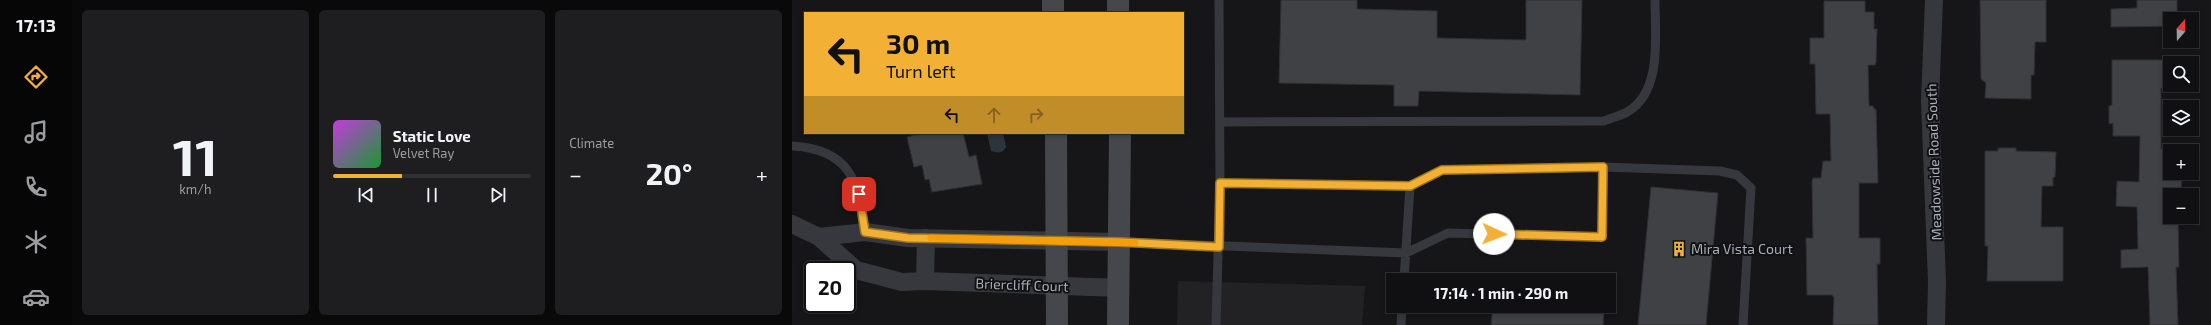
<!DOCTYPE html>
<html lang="en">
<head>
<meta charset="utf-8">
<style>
	:root { --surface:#101012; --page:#1e1e20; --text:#f1f3f6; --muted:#9c9d9f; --line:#303032; --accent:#f2b134 }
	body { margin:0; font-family:"Exo 2",sans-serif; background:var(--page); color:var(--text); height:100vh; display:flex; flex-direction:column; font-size:15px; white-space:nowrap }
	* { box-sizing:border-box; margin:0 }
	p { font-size:13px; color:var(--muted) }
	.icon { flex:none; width:22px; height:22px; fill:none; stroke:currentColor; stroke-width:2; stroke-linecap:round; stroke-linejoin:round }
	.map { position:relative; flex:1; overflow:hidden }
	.panel { display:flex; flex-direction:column; gap:10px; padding:10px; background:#09090a; width:720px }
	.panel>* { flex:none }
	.hud { position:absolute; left:12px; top:12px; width:380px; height:122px; border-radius:0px; box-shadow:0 2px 6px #0003,0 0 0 1px var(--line); background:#f2b134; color:#111; overflow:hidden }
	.needle { width:26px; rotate:20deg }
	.fabs { position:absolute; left:1371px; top:12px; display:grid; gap:8px }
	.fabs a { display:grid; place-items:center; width:36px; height:36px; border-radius:0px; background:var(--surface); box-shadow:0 2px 6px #0003,0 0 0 1px var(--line); font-size:20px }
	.speed { position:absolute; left:12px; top:261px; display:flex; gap:8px; font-size:20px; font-weight:700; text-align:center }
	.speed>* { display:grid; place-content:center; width:52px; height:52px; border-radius:50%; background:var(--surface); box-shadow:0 2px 6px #0003,0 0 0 1px var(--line); line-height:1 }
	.speed .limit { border:2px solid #111; border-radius:6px; background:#fff; color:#111 }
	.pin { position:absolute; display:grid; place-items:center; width:34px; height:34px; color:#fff; margin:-17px; border-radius:8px; box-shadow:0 2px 6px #0006 }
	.me { position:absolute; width:44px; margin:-22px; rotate:92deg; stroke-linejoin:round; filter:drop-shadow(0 0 3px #0008) }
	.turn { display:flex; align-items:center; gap:14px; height:84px; padding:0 16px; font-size:18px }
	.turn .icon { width:52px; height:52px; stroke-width:2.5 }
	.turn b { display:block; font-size:28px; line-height:34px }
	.lanes { display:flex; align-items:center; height:38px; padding:0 16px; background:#0003; justify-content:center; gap:20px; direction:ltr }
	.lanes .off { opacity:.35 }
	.big { font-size:30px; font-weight:700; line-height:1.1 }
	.panel .tile { flex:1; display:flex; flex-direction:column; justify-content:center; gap:6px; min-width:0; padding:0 14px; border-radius:6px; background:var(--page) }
	.panel .dial { align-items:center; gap:0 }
	.dial b { font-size:52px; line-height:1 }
	.song { display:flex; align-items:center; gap:12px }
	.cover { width:48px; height:48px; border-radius:6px; background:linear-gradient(135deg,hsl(290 70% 55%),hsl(130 70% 35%)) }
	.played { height:4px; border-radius:2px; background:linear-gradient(90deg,var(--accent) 35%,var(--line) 35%) }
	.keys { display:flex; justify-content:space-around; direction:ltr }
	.heat { display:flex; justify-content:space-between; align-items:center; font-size:22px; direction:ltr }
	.panel .tiles { flex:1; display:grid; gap:10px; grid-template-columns:repeat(3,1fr) }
	.trip { position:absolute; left:594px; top:273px; width:230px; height:40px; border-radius:0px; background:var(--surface); box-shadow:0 2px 6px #0003,0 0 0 1px var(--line); font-weight:700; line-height:40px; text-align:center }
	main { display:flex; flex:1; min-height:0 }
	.dock { display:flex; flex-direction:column; width:72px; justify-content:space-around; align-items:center; background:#060607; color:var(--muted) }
	.dock .icon { width:28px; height:28px }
	.dock .active { color:var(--accent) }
	.dock b { font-size:18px; color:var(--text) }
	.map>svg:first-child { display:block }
	.built { fill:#222225 }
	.water { fill:#2c353c }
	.building { fill:#404145; stroke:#303034 }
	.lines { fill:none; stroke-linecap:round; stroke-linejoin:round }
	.service { stroke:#37383d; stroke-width:9 }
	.minor { stroke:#37383d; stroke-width:18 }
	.secondary { stroke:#45474d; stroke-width:22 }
	.route-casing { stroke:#9d7322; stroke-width:10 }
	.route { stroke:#f2b134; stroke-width:7 }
	.slow { stroke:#f59e0b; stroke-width:7 }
	.labels { text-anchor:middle; stroke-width:4; stroke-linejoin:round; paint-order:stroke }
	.street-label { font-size:14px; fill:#a8adb8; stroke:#111113 }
	.poi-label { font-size:14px; fill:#a8adb8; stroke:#111113; text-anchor:start }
</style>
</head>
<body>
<main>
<nav class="dock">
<b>17:13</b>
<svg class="icon active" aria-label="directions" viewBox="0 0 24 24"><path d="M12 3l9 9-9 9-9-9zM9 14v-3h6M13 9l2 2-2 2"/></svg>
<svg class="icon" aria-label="music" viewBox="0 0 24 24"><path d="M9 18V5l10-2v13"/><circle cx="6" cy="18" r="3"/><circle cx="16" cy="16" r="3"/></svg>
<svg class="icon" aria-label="phone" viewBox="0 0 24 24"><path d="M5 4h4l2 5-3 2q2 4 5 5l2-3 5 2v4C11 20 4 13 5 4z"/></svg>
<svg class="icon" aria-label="climate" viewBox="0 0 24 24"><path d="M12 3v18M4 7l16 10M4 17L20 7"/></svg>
<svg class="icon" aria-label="car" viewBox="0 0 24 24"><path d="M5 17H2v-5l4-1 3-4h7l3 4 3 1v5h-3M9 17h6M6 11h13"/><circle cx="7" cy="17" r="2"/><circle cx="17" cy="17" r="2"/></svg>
</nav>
<section class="panel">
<div class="tiles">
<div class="tile dial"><b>11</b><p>km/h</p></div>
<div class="tile">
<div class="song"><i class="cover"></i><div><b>Static Love</b><p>Velvet Ray</p></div></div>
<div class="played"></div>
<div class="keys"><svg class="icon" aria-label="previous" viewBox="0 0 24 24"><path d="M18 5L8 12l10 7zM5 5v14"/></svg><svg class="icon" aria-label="pause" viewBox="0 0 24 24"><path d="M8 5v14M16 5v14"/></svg><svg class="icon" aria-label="next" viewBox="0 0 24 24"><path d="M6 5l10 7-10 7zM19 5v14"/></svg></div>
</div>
<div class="tile"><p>Climate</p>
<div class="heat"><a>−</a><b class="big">20°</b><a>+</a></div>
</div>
</div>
</section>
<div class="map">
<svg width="1419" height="325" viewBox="0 0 1419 325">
	<rect width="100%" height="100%" fill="#161618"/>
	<path class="built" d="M386,281L573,286L570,325H385Z"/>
	<path class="water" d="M195,133H211L214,147C210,154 206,153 199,151Z"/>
	<path class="building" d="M489,0H565V9L645,11V38L734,40V0H790L788,95L627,91L626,106H602V85L487,83Z
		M1188,0H1254V42H1243L1242,75H1239V99L1193,98L1194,83L1189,79Z
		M1345,0H1385V19H1378V26L1319,27V9L1345,8Z
		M1032,1H1073V12H1082V29H1085L1084,62L1083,65H1076L1077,106H1081L1082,109H1084L1086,183H1067V238H1088V264H1085L1086,325H1041L1042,298L1040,295H1015L1014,238H1021L1020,182L1021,178H1029L1031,161H1039L1038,114H1024L1023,64H1018V38H1032Z
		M1320,60H1394V63H1378V85H1394V88H1369V149H1391V151H1378V173H1391L1388,195H1378V217H1386L1387,267H1384L1386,325H1358L1356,267L1329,268V250L1346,249L1345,207L1324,206L1325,181L1347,182L1348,136H1321V123L1317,124V106L1320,105Z
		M133,133H171L177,157L184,155L190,184L140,192L137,179L133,180L130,165L122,167L115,137Z
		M1206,148H1224V151L1264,152L1263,177H1261V186H1250L1249,227H1271V281H1195L1196,246H1193V151H1206Z
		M859,187L926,193L914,325H846Z
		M701,306H750L812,312L811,325H699Z"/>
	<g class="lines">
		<path class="service" d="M428,122L812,121C819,118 828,116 835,112C871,92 863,34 863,0
			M0,146C58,149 67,181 73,232
			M428,183L618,186L612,280
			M618,186L650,170L811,167
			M328,242L614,253L656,233L810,237L811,167L928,171L945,175L959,188L951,325
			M424,325L428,183L427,0
			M609,325L610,306"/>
		<path class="minor" d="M1142,0L1138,101L1145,282L1144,325
			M0,224L27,237L64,270L110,282L133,281L327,288
			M27,237L73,232L116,238L328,242
			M133,281L134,238"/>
		<path class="secondary" d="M261,0V13
			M326,0V13
			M264,133L265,325
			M326,325L328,133"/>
	</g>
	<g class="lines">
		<g class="route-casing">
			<path id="route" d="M67,194L73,232L116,238L328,242L427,247L428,183L618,186L650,170L811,167L810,237L702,234"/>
		</g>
		<use href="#route" class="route"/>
		<path class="slow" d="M139,238L343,243"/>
	</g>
	<defs>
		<g id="building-bare" transform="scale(1.2)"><path d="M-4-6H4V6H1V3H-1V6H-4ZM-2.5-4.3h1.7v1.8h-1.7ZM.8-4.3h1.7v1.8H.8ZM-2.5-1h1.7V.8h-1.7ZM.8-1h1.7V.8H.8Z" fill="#f2b134" stroke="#111113" stroke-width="2.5" paint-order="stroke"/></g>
	</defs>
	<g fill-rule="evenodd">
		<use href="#building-bare" x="887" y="249"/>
	</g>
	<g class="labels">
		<g class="street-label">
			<text transform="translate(1142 162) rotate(-92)" y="5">Meadowside Road South</text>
			<text transform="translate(230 285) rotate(2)" y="5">Briercliff Court</text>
		</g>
		<g class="poi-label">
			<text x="899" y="254">Mira Vista Court</text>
		</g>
	</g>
</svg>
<div class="fabs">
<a><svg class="needle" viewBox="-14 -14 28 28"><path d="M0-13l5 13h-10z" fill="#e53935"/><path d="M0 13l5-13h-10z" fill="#9c9d9f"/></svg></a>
<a><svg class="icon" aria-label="search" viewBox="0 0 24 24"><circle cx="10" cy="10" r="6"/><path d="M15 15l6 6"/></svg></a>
<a><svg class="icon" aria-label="layers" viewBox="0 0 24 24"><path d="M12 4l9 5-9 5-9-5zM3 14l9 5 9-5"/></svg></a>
<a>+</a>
<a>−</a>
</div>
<div class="speed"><div class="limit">20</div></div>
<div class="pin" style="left:67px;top:194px;background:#d93025"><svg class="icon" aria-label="arrive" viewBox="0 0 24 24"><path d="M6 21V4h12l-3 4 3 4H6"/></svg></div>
<svg class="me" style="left:702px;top:234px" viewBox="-20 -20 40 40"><circle r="19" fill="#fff"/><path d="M0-13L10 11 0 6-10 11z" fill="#f2b134"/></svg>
<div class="trip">17:14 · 1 min · 290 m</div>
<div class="hud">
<div class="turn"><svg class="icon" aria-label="left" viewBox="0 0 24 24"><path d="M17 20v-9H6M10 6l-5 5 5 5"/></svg><div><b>30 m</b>Turn left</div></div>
<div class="lanes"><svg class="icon" aria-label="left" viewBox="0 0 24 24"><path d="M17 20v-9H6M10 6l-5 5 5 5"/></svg><svg class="icon off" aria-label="ahead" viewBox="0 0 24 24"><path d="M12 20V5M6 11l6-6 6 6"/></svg><svg class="icon off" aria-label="right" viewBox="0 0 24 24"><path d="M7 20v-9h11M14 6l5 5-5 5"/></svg></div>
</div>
</div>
</main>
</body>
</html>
